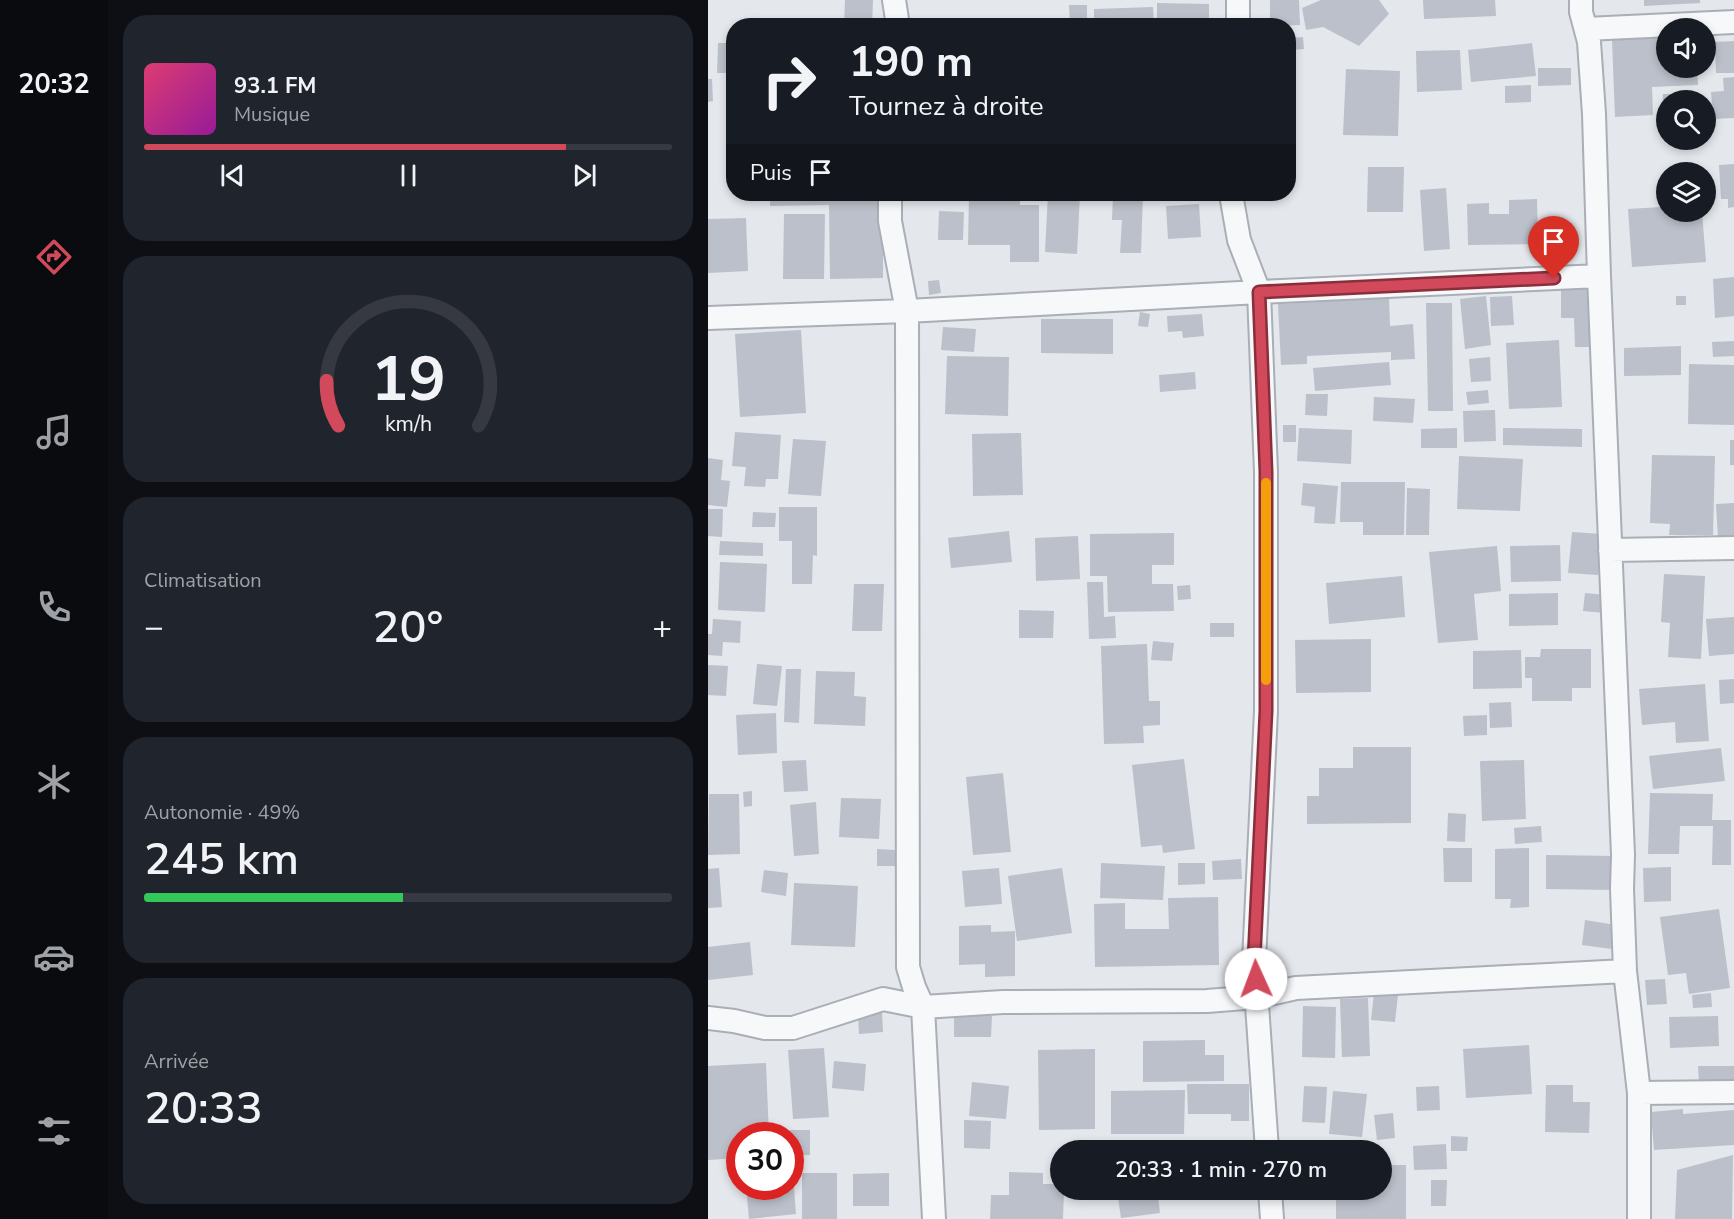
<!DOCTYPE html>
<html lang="fr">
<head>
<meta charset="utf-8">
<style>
	:root { --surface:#171b24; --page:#20242c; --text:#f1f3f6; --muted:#9ea1a6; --line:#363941; --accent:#d1495b }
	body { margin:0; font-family:"Nunito Sans",sans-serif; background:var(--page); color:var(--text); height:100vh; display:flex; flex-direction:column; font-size:22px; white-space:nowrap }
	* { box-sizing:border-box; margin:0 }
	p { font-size:20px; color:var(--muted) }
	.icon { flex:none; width:33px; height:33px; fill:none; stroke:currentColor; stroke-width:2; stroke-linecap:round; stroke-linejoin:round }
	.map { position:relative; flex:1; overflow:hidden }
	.side { display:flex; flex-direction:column; gap:15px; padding:15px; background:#0d0f14; width:600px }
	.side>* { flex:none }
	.banner { position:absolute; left:18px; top:18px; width:570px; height:183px; border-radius:24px; box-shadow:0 3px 9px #0003; background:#171b24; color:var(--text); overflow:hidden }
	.controls { position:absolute; left:948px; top:18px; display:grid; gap:12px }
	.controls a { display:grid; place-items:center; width:60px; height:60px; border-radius:50%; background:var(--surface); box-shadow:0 3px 9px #0003; font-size:30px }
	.speed { position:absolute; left:18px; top:1122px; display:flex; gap:12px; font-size:30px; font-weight:700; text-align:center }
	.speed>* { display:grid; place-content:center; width:78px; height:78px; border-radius:50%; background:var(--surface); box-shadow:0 3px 9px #0003; line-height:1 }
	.speed .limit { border:9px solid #d22; background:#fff; color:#111 }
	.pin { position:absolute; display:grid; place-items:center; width:51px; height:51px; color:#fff; margin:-62px -26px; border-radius:50% 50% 50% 0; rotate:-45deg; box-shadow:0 0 6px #0007 }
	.pin .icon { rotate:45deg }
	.me { position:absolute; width:66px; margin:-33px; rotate:358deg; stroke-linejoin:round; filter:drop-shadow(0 0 4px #0008) }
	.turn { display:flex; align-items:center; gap:21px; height:126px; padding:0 24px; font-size:27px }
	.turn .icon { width:78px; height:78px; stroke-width:2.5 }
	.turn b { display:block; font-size:42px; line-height:51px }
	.then { display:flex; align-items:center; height:57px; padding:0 24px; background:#0003; gap:12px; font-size:22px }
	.big { font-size:45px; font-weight:600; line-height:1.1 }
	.side .widget { flex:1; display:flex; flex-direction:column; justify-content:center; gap:9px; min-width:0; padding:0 21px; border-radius:24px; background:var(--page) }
	.side .dial { align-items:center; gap:0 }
	.dial svg { height:156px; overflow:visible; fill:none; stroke:var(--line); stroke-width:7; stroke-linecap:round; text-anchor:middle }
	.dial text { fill:var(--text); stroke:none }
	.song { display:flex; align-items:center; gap:18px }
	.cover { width:72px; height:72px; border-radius:9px; background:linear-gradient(135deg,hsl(340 70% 55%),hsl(300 70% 35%)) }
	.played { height:6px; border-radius:3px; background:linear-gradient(90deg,var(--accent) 80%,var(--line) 80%) }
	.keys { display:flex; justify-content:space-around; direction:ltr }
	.heat { display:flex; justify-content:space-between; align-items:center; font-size:33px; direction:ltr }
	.charge { height:9px; border-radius:4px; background:linear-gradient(90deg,#34c759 49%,var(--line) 0) }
	.trip { position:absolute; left:342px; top:1140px; width:342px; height:60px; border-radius:30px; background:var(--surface); box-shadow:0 3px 9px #0003; font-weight:600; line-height:60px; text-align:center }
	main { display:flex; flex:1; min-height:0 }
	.dock { display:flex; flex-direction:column; width:108px; justify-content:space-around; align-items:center; background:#090b0e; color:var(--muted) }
	.dock .icon { width:42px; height:42px }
	.dock .active { color:var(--accent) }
	.dock b { font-size:27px; color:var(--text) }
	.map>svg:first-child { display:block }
	.building { fill:#bbc0ca }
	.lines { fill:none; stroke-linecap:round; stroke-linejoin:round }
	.minor-casing { stroke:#a9aeb7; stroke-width:26 }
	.minor { stroke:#f7f8fa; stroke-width:22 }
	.route-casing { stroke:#882f3b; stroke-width:15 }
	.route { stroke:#d1495b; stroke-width:10 }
	.slow { stroke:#f59e0b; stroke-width:10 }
</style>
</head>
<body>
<main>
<nav class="dock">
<b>20:32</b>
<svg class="icon active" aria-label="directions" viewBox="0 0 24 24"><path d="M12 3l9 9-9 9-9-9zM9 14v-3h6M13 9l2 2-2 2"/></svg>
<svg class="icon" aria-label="music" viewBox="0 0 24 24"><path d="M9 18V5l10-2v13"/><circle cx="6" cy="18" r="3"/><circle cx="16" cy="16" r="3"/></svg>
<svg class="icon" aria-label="phone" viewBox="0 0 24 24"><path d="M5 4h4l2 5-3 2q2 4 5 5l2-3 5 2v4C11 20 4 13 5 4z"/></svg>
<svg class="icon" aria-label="climate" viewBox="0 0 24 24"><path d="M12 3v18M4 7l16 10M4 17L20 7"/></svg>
<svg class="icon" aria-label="car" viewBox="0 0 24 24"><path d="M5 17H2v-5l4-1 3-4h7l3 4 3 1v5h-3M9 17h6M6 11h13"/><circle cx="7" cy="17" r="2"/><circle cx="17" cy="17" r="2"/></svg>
<svg class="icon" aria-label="filters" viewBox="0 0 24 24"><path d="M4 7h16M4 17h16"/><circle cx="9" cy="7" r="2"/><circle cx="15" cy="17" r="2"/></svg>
</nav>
<section class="side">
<div class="widget">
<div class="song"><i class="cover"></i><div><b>93.1 FM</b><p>Musique</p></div></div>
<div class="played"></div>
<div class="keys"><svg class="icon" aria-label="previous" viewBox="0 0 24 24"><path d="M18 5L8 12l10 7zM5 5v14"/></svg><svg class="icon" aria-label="pause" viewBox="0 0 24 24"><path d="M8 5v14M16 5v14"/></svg><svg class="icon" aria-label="next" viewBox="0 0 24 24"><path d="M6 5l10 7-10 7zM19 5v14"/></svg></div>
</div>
<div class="widget dial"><svg viewBox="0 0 100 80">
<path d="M14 69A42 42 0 1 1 86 69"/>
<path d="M14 69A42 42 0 0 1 8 46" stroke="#d1495b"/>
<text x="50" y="56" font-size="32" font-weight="700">19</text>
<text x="50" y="72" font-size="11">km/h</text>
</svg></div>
<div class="widget"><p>Climatisation</p>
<div class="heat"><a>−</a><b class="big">20°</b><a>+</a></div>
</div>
<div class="widget"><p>Autonomie · 49%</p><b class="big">245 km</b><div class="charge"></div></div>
<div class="widget"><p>Arrivée</p><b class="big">20:33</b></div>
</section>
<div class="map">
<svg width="1026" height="1219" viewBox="0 0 1026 1219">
	<rect width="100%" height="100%" fill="#e4e7ec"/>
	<path class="building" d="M137,0H165L164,26H136Z
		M562,0H591L592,25L562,26Z
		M613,0H671L681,14L651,46L615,27L598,30L594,8Z
		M715,0H787L788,16L716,19Z
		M936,0H992V3L936,6Z
		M449,3L501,4V26H449Z
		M361,5H379V25L362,26Z
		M445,7L446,26H386V9Z
		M595,37L596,49L584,50V38Z
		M955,37L956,50L958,49V68H989L990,85L944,87L945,115L907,117L904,40Z
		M1026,41V73H1008L1007,42Z
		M10,43H26V73H9Z
		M824,43L828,76L763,82L760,50Z
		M752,50L754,90L709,92L708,51Z
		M830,68H863V85L830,86Z
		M638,69L692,71L690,136L635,135Z
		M1026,77V118L1005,119L1003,92L1016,91L1015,78Z
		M0,79H4L5,101L0,102Z
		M823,85V102L797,103V86Z
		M955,94H973V100H958V115H954Z
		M1026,164V207L1020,208V199H1013L1011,165Z
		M660,167H696L695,212H659Z
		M951,180H958V212H994L998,262L924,267L920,209L953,207Z
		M738,188L742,249L716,251L712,190Z
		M62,194H162V201H175V278L122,279L121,205L62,206Z
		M261,194H312V205H331V262H302V245H260Z
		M340,194H372L369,254L337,252Z
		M405,194H435L433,253H412L414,220H404Z
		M829,199L830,244L760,245L759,204L781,203V214H801V200Z
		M491,204L493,237L460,239L458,206Z
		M231,211L256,212L255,240H230Z
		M76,214H117L116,279H75Z
		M38,218L40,271L0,273V219Z
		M1026,277V316L1007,318L1005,279Z
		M231,280L233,293L221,295L220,281Z
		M883,288L884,347H867L866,318H853V289Z
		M778,296L783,345L757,349L752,299Z
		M804,296L806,325L783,326L782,297Z
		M968,296H978V305H968Z
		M681,298L682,326L705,324L707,359L683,360V352L599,356V364L573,365L570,304Z
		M718,303H744L745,411H720Z
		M432,312L442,314L440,327L430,326Z
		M494,314L496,336L475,338L474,331L460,332L459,316Z
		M333,319H405V354L333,353Z
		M235,327L268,329L266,352L233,350Z
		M93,330L98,413L32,417L27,334Z
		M851,340L854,407L801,409L798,343Z
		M1026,341V356L1005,357L1004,342Z
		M973,346V375L916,376V348Z
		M239,356L301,357L300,416L237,414Z
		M782,357L783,381L763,382L761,359Z
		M681,362L683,385L607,391L605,368Z
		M981,364L1026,365V425L980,424Z
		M487,372L488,389L452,392L451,375Z
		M780,390L781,403L760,405L758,392Z
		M598,394H620L619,416L597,415Z
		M666,397L707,399L705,423L665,421Z
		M787,410L788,441L756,442L755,411Z
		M575,425H588V442H575Z
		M591,428L644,430L643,464L589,461Z
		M749,428V448H713V429Z
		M795,428L874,429V447L795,445Z
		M27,432L73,435L70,479H58L57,487L36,486L38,467L24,466Z
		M313,433L315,495L265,496L264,434Z
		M85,439L118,441L113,496L80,494Z
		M1022,440H1026V465H1022Z
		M944,455L1007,456L1005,535H961L962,524L942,523Z
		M751,456L815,459L812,511L749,509Z
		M0,458L15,460L13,480L22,481L19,507L0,505Z
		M633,482H697L696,535H655V522H632Z
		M595,483L630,486L627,524L606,523L607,507L593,505Z
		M699,488L722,489L721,535H698Z
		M1026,503V537L1010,538L1008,504Z
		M71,507H109V556L105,555L104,584H84V541H71Z
		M0,509H15L14,537L0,536Z
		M45,512L68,513L67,527H44Z
		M301,531L304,562L243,568L240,538Z
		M864,532L894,534L890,575L860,573Z
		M466,533V565H444V584H465L466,611L400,612L399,576H382V534Z
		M370,536L372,579L328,581L327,538Z
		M12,541L55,543V556L11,555Z
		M852,545L853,581L803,582L802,546Z
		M789,546L793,591L766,594L770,640L730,643L721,552Z
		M12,562L59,564L57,612L10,610Z
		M956,574L997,576L993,659L960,657L962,623L953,622Z
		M694,576L697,617L621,624L618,583Z
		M379,582H395L396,617L407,616L408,638L381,639Z
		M146,584H176L174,631H144Z
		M482,585L483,599L470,600L469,586Z
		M850,593V625L801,626V594Z
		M877,593L898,595L897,613L875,611Z
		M311,610L346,611L345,638H311Z
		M1026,617V654L1001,656L998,619Z
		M5,619L33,621L32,643L15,642L14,656L0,655V634H4Z
		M502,623H526V637H502Z
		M663,639V692L588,693L587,640Z
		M445,641L466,643L464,661L443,660Z
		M439,644L441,701H452V725L435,726L436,743L396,744L393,646Z
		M833,649H883V688H864V701H824V678H817V657H832Z
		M813,650L814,688L765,689V651Z
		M49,664L74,666L69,706L45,704Z
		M0,665L20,666L18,696L0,695Z
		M78,669H93L91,723L76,722Z
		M108,671L147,672L146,696L158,697L157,726L106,724Z
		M1026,679V703L1012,704L1011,680Z
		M997,684L1001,741L968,743L967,722L934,725L931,689Z
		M803,702L804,727L782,728L781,703Z
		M68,713L69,753L30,755L28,715Z
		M779,715V735L756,736L755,716Z
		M645,747H703V823L599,824V796H611V768H645Z
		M1013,748L1017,781L945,789L941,756Z
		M476,759L487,849L455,853L454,845L433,847L424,765Z
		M98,760L100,791L76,792L74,761Z
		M816,760L818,819L774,821L772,761Z
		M295,773L303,852L265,855L258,777Z
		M44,791V806L36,807L35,792Z
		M942,793L1005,794L1004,820H1023V865H1004L1005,826H972L971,854H940Z
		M1,794H31L32,854L0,855Z
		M133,798L173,799L171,839L131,837Z
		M108,802L111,854L86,856L82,805Z
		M740,813L758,814L757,842L739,841Z
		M833,826L834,842L807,844L806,828Z
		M735,848H764V882H736Z
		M821,848V907L802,908L803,899H787V849Z
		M169,849L188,850L187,866H169Z
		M838,855L907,856V890L838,889Z
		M533,859L534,879L505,880L504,861Z
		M393,863L457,866L455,900L392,898Z
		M470,863H497V884L470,885Z
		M963,867V901L936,902L935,868Z
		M11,868L14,907L0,908V869Z
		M291,868L294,904L257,907L254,871Z
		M354,868L364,933L309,941L300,876Z
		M56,870L80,873L78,896L53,892Z
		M86,883L150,886L147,947L83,945Z
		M510,897L511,965L387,967L386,904L417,903V929H461L460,898Z
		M1011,909L1022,988L981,994L978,973L960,975L952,917Z
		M877,920L908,925L904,949L874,945Z
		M283,925V932L307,931V976L277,977V964L251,965V926Z
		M42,942L45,975L0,980V947Z
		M957,979L959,1004L939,1005L937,980Z
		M666,993L690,995L687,1022L663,1020Z
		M1003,993L1004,1007L985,1008L984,995Z
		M660,998L662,1056L634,1057L632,999Z
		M595,1006L628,1007L627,1058L594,1057Z
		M174,1012L175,1032L151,1034L150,1014Z
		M246,1016H284L283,1037H246Z
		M1010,1016L1011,1046L962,1048L961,1017Z
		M497,1040V1055H516V1081L435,1082V1041Z
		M821,1045L824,1094L758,1098L755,1049Z
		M116,1048L121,1117L85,1119L80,1050Z
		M387,1049V1129L331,1130L330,1050Z
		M126,1061L158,1064L156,1091L124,1088Z
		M58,1063L61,1136H32V1158L0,1160V1066Z
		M990,1066H1026V1082L991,1083Z
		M264,1082L301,1086L298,1119L261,1116Z
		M479,1084H541V1121H523V1114H480Z
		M838,1085H865V1102H882L881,1133L837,1132Z
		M596,1086L619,1087L617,1123L594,1122Z
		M731,1086L732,1110L709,1111L708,1087Z
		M477,1090L476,1134H403V1091Z
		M625,1091L659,1094L654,1137L621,1134Z
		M975,1109V1114L1026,1110V1145L946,1150L943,1112Z
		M685,1113L687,1138L669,1140L666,1115Z
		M256,1120L283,1121L282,1149L256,1148Z
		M81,1130H102V1155H82V1136H81Z
		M743,1136L760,1137L759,1151H743Z
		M738,1144L739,1169L706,1170L705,1146Z
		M456,1146L457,1150H434V1149Z
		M618,1148H651V1150H618Z
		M1025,1155L1024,1219H967L969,1170Z
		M674,1165H698V1219H628V1196H659V1190H674Z
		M301,1172L335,1173V1184H352V1190H356L355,1219H282L283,1195H301Z
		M94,1173H129V1219H94Z
		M181,1173V1206H145V1174Z
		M82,1175H85L88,1214L41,1219L38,1186H82Z
		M723,1180H739L738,1206H723Z
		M409,1190H488V1191L450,1196L452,1213L413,1218Z"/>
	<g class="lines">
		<g class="minor-casing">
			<path id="minor" d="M186,0L190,26
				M530,0V26
				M873,0V12L881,42L886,114L891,276L915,855L914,889L917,971L931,1093V1219
				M878,29L1026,22
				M182,194V221L199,311L200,967L206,987L215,1007L226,1219
				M523,194L531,240L551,292L558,472V711L546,961L559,1150
				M0,318L199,311L551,292L891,276
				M902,550L1026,548
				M0,1018L26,1021L57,1028H85L175,999L215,1007L295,1002L499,1001L549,997L588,988L917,971
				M931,1093L1026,1092
				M562,1190L564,1219"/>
		</g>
		<use href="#minor" class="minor"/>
	</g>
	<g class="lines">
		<g class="route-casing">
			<path id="route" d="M548,979L546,961L558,711V472L551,292L846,278"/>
		</g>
		<use href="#route" class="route"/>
		<path class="slow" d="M558,680V483"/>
	</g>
</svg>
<div class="controls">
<a><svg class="icon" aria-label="sound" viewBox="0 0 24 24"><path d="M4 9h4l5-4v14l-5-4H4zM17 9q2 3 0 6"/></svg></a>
<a><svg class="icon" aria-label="search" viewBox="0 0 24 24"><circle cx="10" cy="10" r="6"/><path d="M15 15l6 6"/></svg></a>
<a><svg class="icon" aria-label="layers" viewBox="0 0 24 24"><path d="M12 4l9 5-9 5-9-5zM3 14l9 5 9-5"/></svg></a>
</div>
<div class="speed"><div class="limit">30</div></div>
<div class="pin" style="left:846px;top:278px;background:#d93025"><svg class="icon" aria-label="arrive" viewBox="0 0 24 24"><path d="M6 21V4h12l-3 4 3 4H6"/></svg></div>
<svg class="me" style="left:548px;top:979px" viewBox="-20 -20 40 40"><circle r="19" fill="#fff"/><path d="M0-13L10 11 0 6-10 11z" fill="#d1495b"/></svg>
<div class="trip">20:33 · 1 min · 270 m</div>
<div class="banner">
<div class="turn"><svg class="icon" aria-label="right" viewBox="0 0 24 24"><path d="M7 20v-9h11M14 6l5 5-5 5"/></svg><div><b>190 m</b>Tournez à droite</div></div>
<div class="then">Puis<svg class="icon" aria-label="arrive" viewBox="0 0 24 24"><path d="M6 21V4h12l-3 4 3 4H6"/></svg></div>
</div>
</div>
</main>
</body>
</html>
